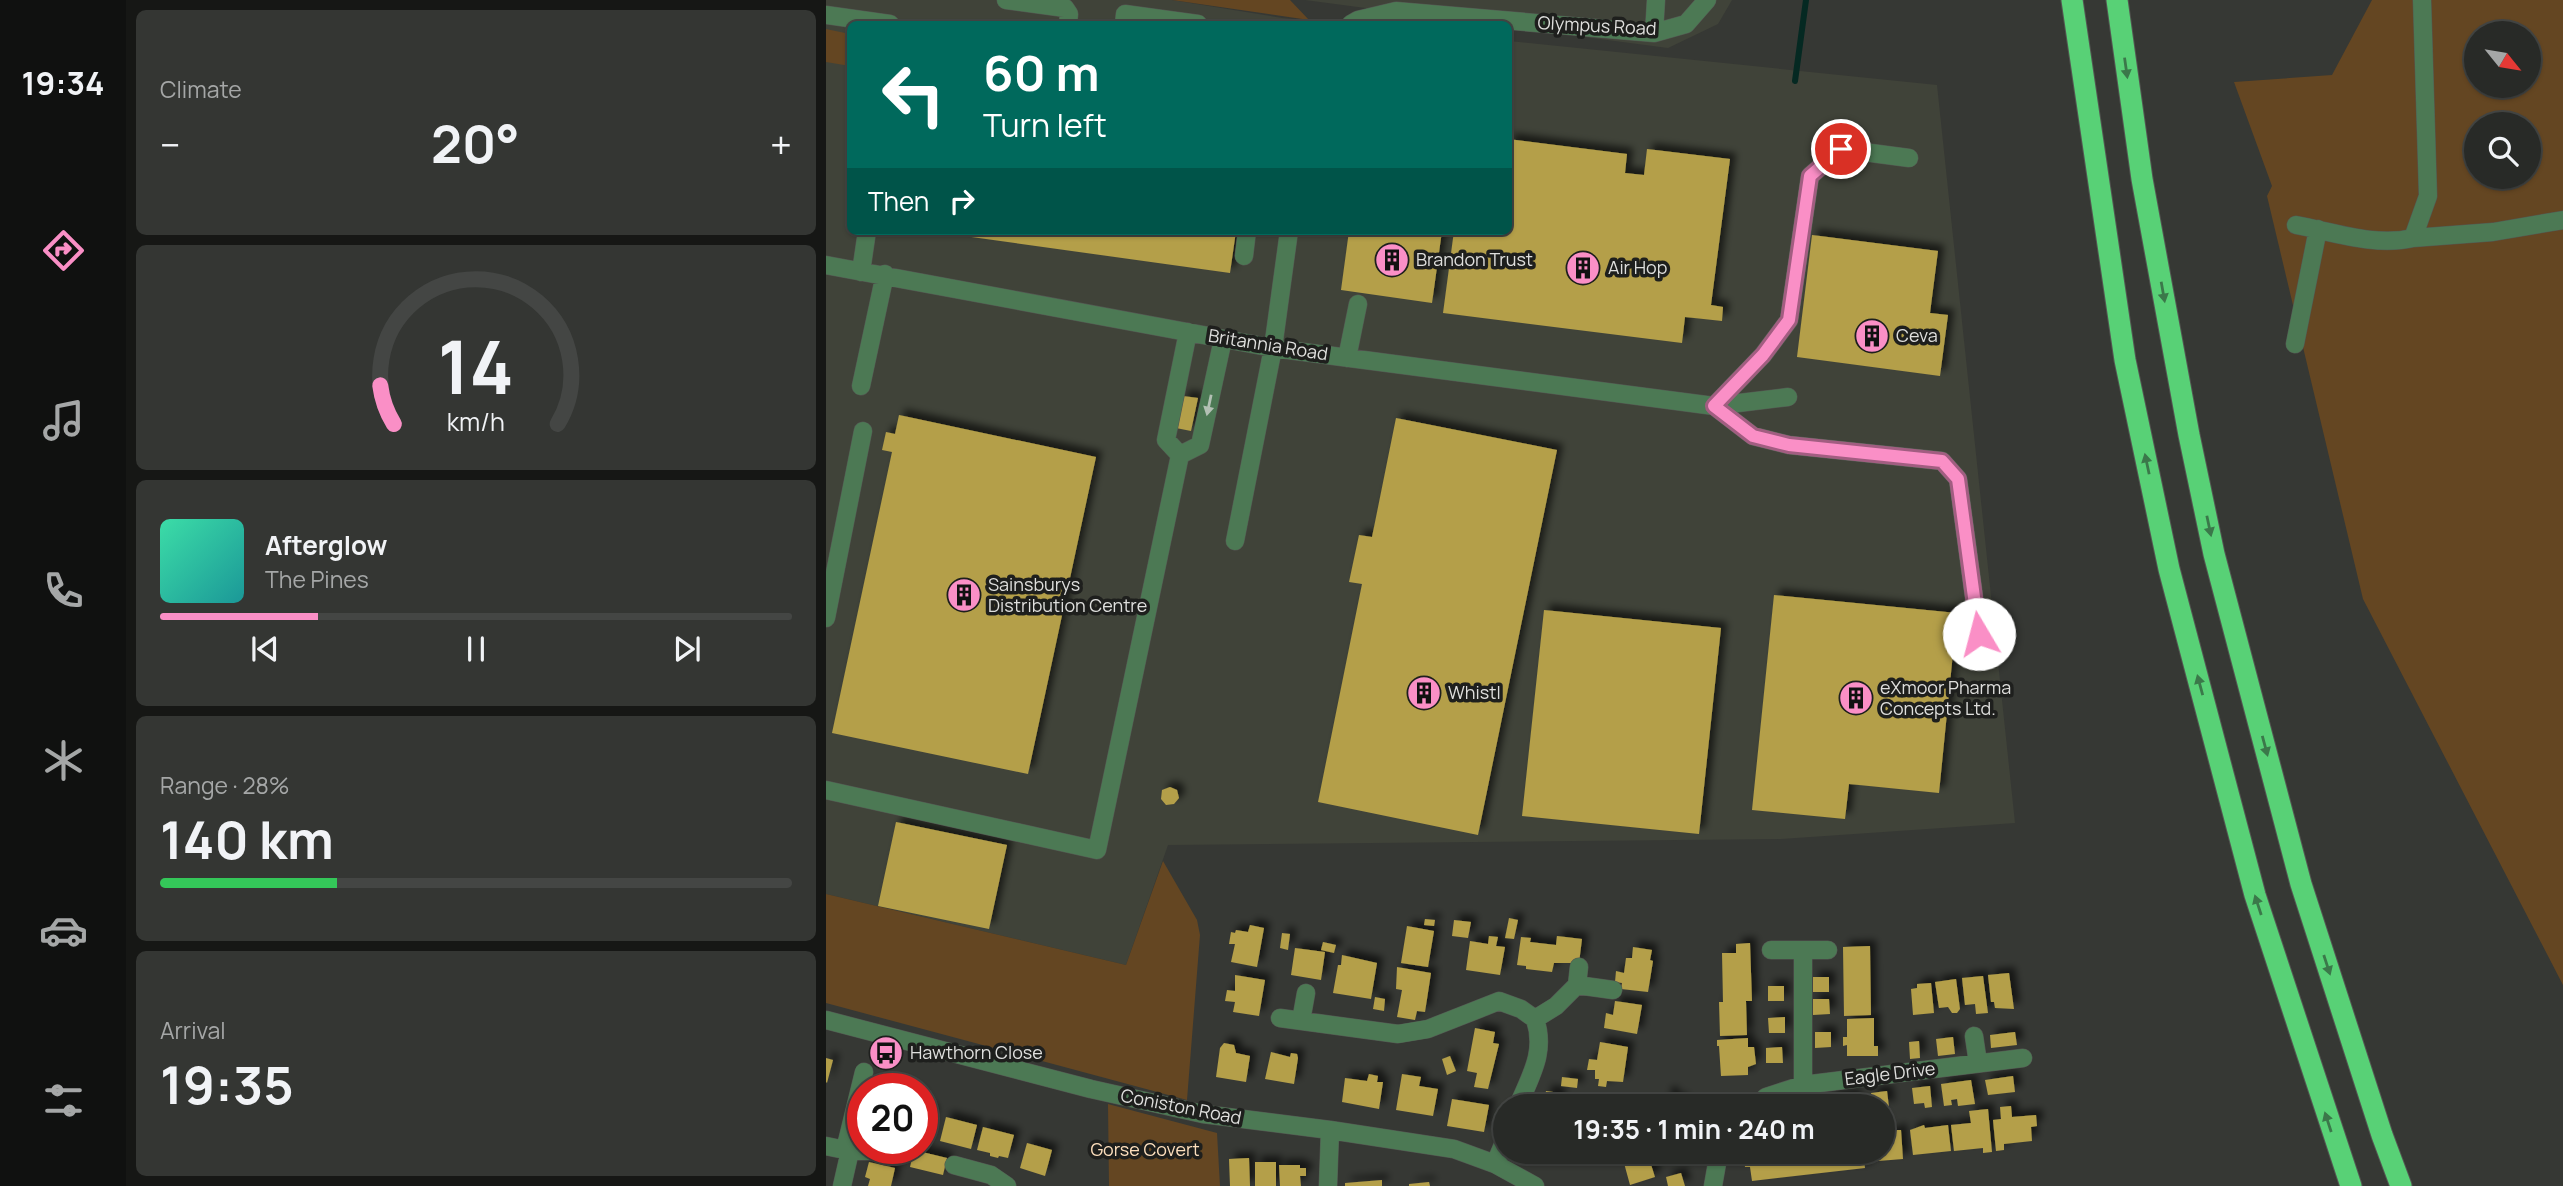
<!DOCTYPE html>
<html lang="en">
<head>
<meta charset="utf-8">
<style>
	:root { --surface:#282a27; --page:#343633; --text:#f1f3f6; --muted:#a5a7a7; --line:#444644; --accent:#fa8fc6 }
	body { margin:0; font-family:Manrope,sans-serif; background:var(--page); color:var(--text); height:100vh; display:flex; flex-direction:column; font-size:26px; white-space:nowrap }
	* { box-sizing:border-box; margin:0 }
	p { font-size:23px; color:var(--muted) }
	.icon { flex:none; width:38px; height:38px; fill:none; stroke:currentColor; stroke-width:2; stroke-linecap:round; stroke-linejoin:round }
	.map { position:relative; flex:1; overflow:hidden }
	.drawer { display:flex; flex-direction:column; gap:10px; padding:10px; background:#161715; width:700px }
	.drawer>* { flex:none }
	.hud { position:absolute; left:21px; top:21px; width:665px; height:214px; border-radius:10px; box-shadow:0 2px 5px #0004,0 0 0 2px var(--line); background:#00695c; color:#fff; overflow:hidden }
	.needle { width:46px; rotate:120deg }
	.buttons { position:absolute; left:1638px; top:21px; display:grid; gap:14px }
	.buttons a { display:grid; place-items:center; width:77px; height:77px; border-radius:50%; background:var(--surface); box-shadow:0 2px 5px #0004,0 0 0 2px var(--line); font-size:35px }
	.speed { position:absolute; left:21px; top:1073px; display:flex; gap:14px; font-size:35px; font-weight:700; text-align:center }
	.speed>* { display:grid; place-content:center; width:91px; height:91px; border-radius:50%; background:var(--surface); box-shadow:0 2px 5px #0004,0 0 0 2px var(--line); line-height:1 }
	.speed .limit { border:10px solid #d22; background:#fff; color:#111 }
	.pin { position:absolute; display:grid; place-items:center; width:60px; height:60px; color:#fff; margin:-30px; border:4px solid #fff; border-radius:50%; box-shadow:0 2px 7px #0007 }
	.me { position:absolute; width:77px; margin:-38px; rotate:352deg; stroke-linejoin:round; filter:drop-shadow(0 0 5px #0008) }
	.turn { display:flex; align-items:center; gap:24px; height:147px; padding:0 21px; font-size:32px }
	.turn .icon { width:91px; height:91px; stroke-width:2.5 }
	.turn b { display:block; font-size:49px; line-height:60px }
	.then { display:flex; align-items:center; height:66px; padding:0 21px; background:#0003; gap:14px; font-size:26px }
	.big { font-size:52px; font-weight:700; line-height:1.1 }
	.drawer .card { flex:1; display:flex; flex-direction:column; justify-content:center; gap:10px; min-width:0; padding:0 24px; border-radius:10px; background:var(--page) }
	.drawer .dial { align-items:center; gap:0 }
	.dial svg { height:182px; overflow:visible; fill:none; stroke:var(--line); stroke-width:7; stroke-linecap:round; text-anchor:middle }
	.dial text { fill:var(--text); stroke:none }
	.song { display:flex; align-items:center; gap:21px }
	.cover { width:84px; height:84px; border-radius:10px; background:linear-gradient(135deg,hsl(160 70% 55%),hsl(180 70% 35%)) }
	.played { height:7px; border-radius:4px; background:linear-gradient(90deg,var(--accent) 25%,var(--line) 25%) }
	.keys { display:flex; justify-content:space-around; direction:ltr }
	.heat { display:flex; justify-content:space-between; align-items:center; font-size:38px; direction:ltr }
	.charge { height:10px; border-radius:5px; background:linear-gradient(90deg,#34c759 28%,var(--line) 0) }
	.trip { position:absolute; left:667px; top:1094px; width:402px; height:70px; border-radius:35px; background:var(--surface); box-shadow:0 2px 5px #0004,0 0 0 2px var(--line); font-weight:700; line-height:70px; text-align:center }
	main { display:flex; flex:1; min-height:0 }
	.tabs { display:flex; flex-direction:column; width:126px; justify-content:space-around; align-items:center; background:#101110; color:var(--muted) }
	.tabs .icon { width:49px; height:49px }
	.tabs .on { color:var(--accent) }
	.tabs b { font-size:32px; color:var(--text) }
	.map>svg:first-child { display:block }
	.built { fill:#404339 }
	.green { fill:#644622; fill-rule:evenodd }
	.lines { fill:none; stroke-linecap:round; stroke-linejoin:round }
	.stream { stroke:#052922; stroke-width:6 }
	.building { fill:#b49f49; filter:url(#shadow) }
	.minor-casing { stroke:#545652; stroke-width:19 }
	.highway-casing { stroke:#545652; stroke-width:23 }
	.minor { stroke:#4c7954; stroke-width:18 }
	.highway { stroke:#58d176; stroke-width:21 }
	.oneway { fill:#3b784a }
	.oneway2 { fill:#b3c0b4 }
	.route-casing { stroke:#a25d81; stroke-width:18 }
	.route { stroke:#fa8fc6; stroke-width:12 }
	.labels { text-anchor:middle; stroke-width:7; stroke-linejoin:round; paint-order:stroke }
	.street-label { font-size:18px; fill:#dfdfdd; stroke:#1e1f1d }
	.poi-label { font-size:18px; fill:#dfdfdd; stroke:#1e1f1d; text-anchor:start }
	.park-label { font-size:18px; fill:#fcdebc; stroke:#1e1f1d }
</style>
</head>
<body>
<main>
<nav class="tabs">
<b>19:34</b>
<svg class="icon on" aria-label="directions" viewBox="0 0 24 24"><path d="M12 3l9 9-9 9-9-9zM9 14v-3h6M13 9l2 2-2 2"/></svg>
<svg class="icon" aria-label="music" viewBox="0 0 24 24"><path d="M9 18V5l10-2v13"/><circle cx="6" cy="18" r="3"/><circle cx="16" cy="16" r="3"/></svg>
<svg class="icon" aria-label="phone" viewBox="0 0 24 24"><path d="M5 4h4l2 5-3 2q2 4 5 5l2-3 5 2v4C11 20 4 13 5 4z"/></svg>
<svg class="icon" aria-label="climate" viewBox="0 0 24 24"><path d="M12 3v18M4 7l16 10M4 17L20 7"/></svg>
<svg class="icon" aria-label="car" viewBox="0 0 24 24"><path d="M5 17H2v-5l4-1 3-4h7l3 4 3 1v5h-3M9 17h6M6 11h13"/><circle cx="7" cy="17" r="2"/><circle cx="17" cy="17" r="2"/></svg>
<svg class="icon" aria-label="filters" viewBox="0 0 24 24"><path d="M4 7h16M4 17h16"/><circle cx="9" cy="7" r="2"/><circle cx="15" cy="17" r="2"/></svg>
</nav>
<section class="drawer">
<div class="card"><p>Climate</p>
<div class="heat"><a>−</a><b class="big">20°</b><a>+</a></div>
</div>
<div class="card dial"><svg viewBox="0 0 100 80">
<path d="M14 69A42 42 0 1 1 86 69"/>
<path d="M14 69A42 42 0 0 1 8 52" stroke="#fa8fc6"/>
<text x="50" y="56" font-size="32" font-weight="700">14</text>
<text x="50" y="72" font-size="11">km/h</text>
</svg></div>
<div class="card">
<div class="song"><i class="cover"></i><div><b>Afterglow</b><p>The Pines</p></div></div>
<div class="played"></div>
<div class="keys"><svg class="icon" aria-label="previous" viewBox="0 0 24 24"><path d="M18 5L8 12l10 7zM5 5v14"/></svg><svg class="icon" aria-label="pause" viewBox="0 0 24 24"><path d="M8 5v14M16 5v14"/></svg><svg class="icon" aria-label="next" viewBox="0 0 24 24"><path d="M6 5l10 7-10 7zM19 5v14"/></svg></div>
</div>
<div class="card"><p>Range · 28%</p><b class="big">140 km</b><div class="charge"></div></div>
<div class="card"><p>Arrival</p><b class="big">19:35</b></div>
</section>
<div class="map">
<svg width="1737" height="1186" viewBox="0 0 1737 1186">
	<defs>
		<filter id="shadow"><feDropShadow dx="6" dy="-6" stdDeviation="3.5" flood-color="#0009"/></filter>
	</defs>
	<rect width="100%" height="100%" fill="#363834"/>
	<path class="built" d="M0,0H346L456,18L524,24H24V231H682L683,41L1111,85L1189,823L955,839L342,845L300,965L0,894Z
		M479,0H906L892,24L842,48Z"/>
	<path class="green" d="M346,0H464L483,20Z
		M1546,0H1737V985L1537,599L1441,196L1446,186L1408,82L1506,75ZM1650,33H1703V86H1650ZM1650,124H1703V177H1650Z
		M0,29L24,34V66L0,62Z
		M337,861L371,920L374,935L361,1100L0,1003V894L300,965Z
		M282,1104L391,1133L394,1186H283Z"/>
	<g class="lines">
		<path class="stream" d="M969,81L980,0"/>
	</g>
	<path class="building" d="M682,139L801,154L799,173L818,175L821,149L904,159L885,305L897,307L896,321L859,317L856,343L617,313L628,231H682Z
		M102,231H410L404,273Z
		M523,231H616L606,303L515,290Z
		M986,235L1112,251L1104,313L1122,315L1114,376L971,357Z
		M357,396L372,398L365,431L350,428Z
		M73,415L270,457L202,774L6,733L66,452L56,450L60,432L69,434Z
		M570,418L731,450L652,835L492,802L536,584L523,582L533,535L546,537Z
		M948,595L1131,613L1113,793L1023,784L1019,819L926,810Z
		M718,610L895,628L873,834L696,816Z
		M344,787L351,790L353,798L348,804L340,805L335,799L336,790Z
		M70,822L181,845L163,929L52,906Z
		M683,918L692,920L688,939L679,938Z
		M599,919L609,920L608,926L598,925Z
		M628,920L645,922L642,938L626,936Z
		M424,925L438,928L431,967L405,962L409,944H403L405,932L409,933L410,930L422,932Z
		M581,926L608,931L602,967L575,963Z
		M456,933L464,934L462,950L454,948Z
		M663,936L672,937L670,946L679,947L674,975L640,970L644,941L662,944Z
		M731,936L756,939L753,963H728L726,972L700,969V966L691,965L695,937L705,938L704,942L730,945Z
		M497,942L510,945L508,953L495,950Z
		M924,943L926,1001H920L921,1035L894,1036L893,1002H897L896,953H910V944Z
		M1044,946L1045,1015L1018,1016L1017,947Z
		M807,947L826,950L824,960L827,961L822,992L795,989L796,983L789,982L790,971L798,973L800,958H806Z
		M469,948L499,952L495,980L465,975Z
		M516,955L551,963L545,999L507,993L512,965H515Z
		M571,967L605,973L599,1012L591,1011L589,1020L571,1017L576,990L570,989Z
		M1183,973L1188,1009L1169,1008L1168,1002H1165L1162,975Z
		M409,975L439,980L433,1016L407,1012L409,1002L399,1001L401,990L409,991Z
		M1157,976L1162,1013L1150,1014L1149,1004L1139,1005L1136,978Z
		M987,977H1003V992H987Z
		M1130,979L1134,1009L1131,1013H1126L1122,1007L1113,1008L1109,982Z
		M1105,983L1108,1013L1087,1015L1085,989L1091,988V984Z
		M942,986H958V1001H942Z
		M549,997L559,999L558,1011L547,1009Z
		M987,999H1003L1004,1014L987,1015Z
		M789,1001L816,1005L811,1034L778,1028L780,1013L787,1015Z
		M959,1017V1033H943L942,1018Z
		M1048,1018V1046H1052V1056H1021V1045L1017,1046V1037H1021V1019Z
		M649,1028L669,1032L667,1043L673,1044L662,1089L648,1087L651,1073L641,1071Z
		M989,1032H1005V1047L989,1048Z
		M1189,1032L1191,1045L1165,1048L1164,1035Z
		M1127,1037L1129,1054L1112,1056L1110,1039Z
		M922,1038V1047H928L930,1064L922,1067V1075L895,1076L893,1046H891V1040Z
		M1093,1041L1094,1058L1084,1059L1083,1042Z
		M774,1042L802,1047L797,1082L781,1081L780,1087L772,1086L773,1079H769V1070H761L763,1059L771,1060Z
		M398,1043L408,1045L410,1053L424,1056L420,1082L390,1077L394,1048Z
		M956,1047L957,1063H940V1048Z
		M445,1052L464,1057L465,1053L471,1054L472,1058L468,1084L439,1079Z
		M624,1056L630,1071L621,1075L616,1059Z
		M0,1058L7,1060L1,1083L0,1082Z
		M543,1074L552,1076L551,1082H557L553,1109L516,1102L519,1078L541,1081Z
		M576,1074L595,1077L593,1086L612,1089L607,1116L570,1110Z
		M1187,1076L1189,1092L1162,1095L1159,1080Z
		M736,1077L752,1079L751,1088L735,1086Z
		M1145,1080L1149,1104L1132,1106L1131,1099L1125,1100L1126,1105L1118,1106L1115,1084Z
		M1104,1086L1106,1107L1099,1108L1098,1103L1088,1104L1086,1088Z
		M720,1091L734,1093L732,1106H717Z
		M1061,1091L1063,1107L1047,1106L1045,1093Z
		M846,1092L848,1100L855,1098L857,1106H831L841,1102L838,1094Z
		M1029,1095L1030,1106H1004L1003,1098Z
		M626,1099L663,1105L658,1132L621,1126Z
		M987,1099L988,1106H973L972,1101Z
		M1185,1106L1186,1117L1210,1115L1211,1126L1205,1127L1206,1141L1178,1144V1150L1170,1151L1167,1120L1175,1119L1174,1107Z
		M96,1109L106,1112L100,1136L96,1135Z
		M1162,1109L1166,1152L1157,1153V1148L1128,1151L1125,1125L1145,1123L1143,1111Z
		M120,1117L151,1125L145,1149L114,1141Z
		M1098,1125L1099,1128L1122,1125L1125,1151L1087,1155L1084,1130Z
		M157,1127L188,1135L182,1158L173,1156L172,1158L164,1156V1153L151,1150Z
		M1068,1130H1075L1077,1159L1040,1162L1039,1152H1057V1134L1068,1133Z
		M201,1143L226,1150L219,1176L194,1168Z
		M88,1150L121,1158L117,1175L84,1167Z
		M795,1152H821L829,1177L804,1185Z
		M841,1152H858L859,1156L844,1161Z
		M917,1152H924L925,1155L930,1154L929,1152H1037L1039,1168L926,1181L924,1167H919Z
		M423,1158L424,1186H404L403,1159Z
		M43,1162L69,1168L65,1186H42L44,1179L39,1177Z
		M429,1162H450V1186H429Z
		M453,1165H474V1168H480V1176H474L475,1186H454Z
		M855,1173L859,1186H842L840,1177Z
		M556,1180V1186H519V1183Z
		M603,1182L604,1186H583V1184Z"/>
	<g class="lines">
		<g class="minor-casing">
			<path id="minor" d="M180,0L239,8L243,14L242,24
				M0,15L64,24
				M298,24L299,14L372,24
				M525,24L532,20L570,11L828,33L860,24L881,0
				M828,33L830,0
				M1470,225C1508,232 1549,247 1587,238L1602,196L1596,0
				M1587,238L1667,232L1737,220
				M418,256L421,231
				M0,265L447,348L888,406L962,397
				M35,272L41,231
				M362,332L340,440L354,455L374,445L397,339
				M1469,344L1492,229
				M521,358L532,304
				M35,386L59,274
				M888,406L927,436L963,445L1116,461L1132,479L1153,634
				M888,406L937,355L963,320L984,176L1015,149L1083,158
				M409,541L447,348L463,231
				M0,618L37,431
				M0,790L271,850L354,455
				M945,950H1002
				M977,951V1085
				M751,985L787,990
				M454,1018L572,1034L602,1029L673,1001L695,1009L709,1019C720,1052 705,1075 692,1106
				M709,1019L730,1006L751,985L753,967
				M0,1020L265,1089L377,1114L504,1130L628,1149L669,1164L709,1186
				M475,1021L480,993
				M1148,1036L1152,1063
				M931,1106L940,1097L977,1085L1197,1058
				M0,1146L24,1151H67
				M19,1150L38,1072
				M669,1164L679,1140
				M128,1165L165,1175L181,1186
				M16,1186L24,1151
				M502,1186L504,1130
				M887,1186L893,1152"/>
		</g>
		<g class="highway-casing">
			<path id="highway" d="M1246,0L1299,360L1343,569L1429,895L1525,1186
				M1291,0L1316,179L1363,435L1388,554L1475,884L1556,1135L1575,1186"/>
		</g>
		<use href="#minor" class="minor"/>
		<use href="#highway" class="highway"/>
	</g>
	<defs><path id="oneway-solid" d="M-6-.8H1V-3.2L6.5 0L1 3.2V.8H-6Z" transform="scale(1.75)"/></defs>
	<g class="oneway">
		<use href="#oneway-solid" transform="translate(1300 68) rotate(82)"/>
		<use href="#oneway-solid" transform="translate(1337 292) rotate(80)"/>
		<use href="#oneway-solid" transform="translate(1321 464) rotate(-102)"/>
		<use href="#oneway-solid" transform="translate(1383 526) rotate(78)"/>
		<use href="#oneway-solid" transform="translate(1374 685) rotate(-105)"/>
		<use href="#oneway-solid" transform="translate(1439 746) rotate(75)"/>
		<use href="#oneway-solid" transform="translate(1432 905) rotate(-108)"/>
		<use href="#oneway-solid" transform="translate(1501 965) rotate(72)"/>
		<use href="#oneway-solid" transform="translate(1502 1122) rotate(-108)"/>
	</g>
	<use class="oneway2" href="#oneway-solid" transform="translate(383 405) rotate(102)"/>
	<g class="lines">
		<g class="route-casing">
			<path id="route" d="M1015,149L984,176L963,320L937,355L888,406L927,436L963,445L1116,461L1132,479L1153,634"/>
		</g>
		<use href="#route" class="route"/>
	</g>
	<defs>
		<g id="building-disc" transform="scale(1.75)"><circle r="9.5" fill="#fa8fc6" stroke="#1e1f1d"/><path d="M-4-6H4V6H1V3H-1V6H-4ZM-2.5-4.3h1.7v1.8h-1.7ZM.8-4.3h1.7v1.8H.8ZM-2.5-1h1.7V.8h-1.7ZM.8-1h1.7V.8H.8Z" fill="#111"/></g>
		<g id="bus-disc" transform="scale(1.75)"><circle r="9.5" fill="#fa8fc6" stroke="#1e1f1d"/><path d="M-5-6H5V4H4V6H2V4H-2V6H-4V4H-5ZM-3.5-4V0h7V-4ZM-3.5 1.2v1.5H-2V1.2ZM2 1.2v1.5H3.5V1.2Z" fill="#111"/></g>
	</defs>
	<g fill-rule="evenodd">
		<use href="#building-disc" x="566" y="260"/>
		<use href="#building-disc" x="757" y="268"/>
		<use href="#building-disc" x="1046" y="336"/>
		<use href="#building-disc" x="138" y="595"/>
		<use href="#building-disc" x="598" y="693"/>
		<use href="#building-disc" x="1030" y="698"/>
		<use href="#bus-disc" x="60" y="1053"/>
	</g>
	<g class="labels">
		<g class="street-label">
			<text transform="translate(771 26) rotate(3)" y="6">Olympus Road</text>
			<text transform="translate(442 345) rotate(9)" y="6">Britannia Road</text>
			<text transform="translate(1064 1074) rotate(-7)" y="6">Eagle Drive</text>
			<text transform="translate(355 1107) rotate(11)" y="6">Coniston Road</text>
		</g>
		<g class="poi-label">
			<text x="590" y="266">Brandon Trust</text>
			<text x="782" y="274">Air Hop</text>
			<text x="1070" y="342">Ceva</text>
			<text x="162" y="591">Sainsburys<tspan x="162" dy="21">Distribution Centre</tspan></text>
			<text x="1054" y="694">eXmoor Pharma<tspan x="1054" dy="21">Concepts Ltd.</tspan></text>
			<text x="622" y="699">Whistl</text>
			<text x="84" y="1059">Hawthorn Close</text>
		</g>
		<g class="park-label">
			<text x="319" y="1156">Gorse Covert</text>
		</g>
	</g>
</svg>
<div class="buttons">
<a><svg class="needle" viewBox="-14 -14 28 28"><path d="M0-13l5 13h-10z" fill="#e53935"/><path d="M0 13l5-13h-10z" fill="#a5a7a7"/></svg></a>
<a><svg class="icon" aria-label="search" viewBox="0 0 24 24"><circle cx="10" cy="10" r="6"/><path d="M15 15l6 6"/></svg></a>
</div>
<div class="speed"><div class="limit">20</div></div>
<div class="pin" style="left:1015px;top:149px;background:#d93025"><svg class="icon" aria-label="arrive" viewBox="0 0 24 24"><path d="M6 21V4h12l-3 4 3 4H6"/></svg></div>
<svg class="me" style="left:1153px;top:634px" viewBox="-20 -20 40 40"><circle r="19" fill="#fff"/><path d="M0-13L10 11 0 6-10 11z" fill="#fa8fc6"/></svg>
<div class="trip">19:35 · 1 min · 240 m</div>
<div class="hud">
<div class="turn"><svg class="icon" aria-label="left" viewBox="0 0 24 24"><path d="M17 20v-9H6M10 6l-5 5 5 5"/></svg><div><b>60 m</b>Turn left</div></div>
<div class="then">Then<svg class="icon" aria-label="right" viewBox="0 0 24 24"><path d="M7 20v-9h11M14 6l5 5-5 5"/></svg></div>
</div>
</div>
</main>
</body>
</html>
